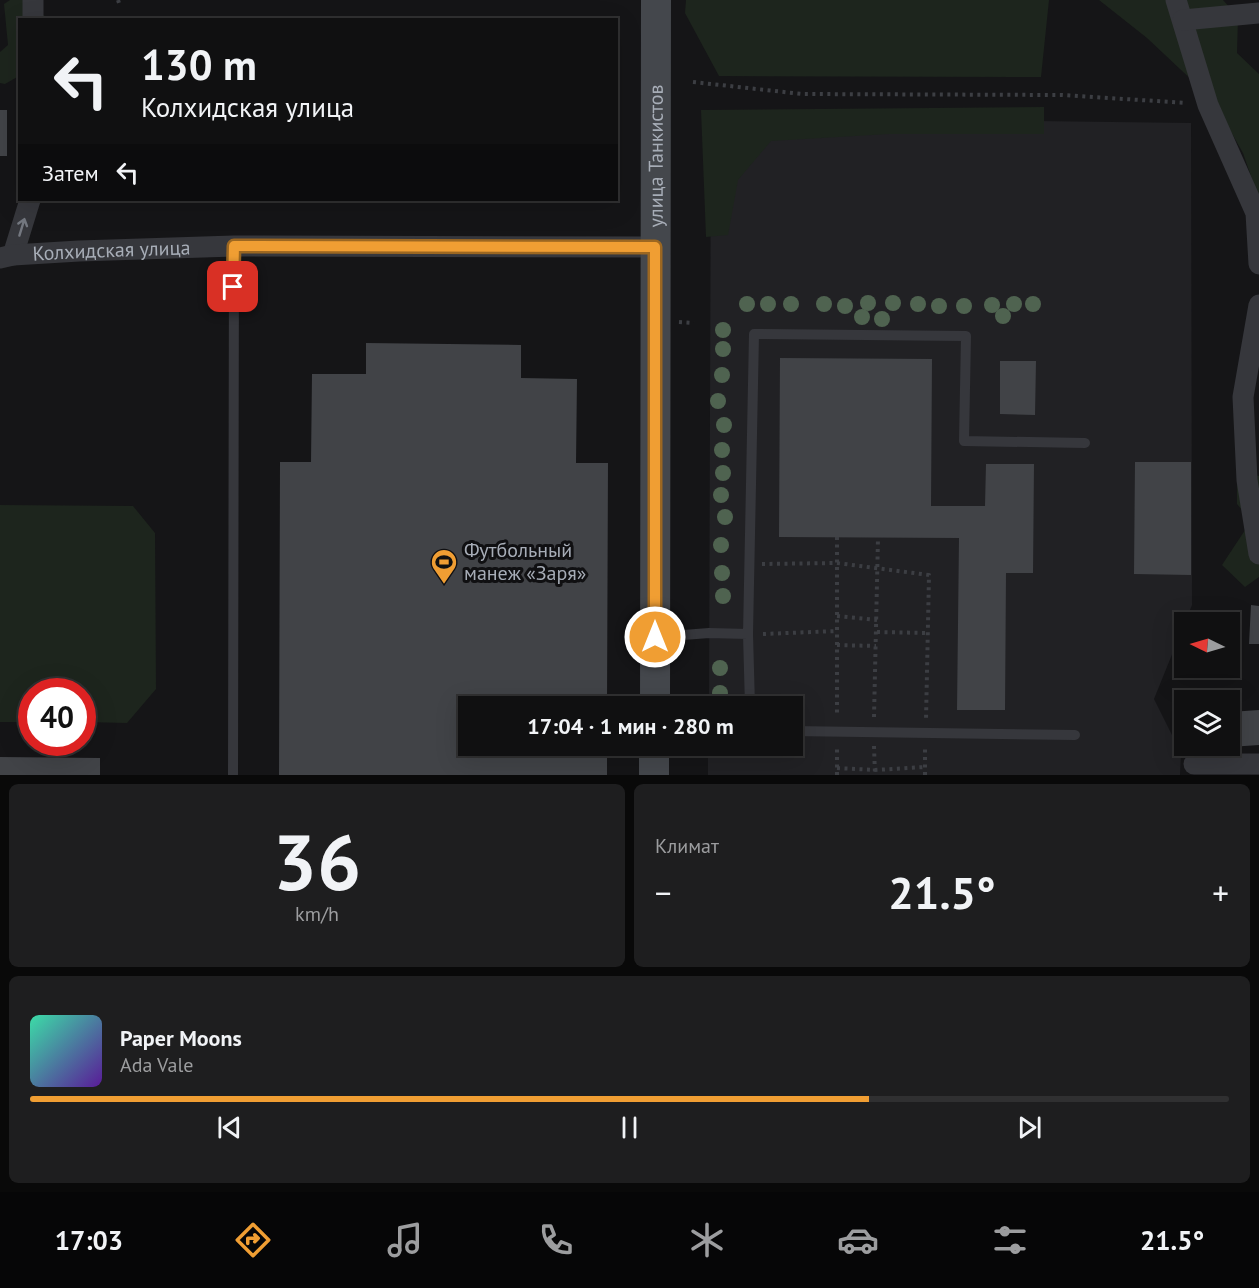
<!DOCTYPE html>
<html lang="ru">
<head>
<meta charset="utf-8">
<style>
	:root { --surface:#101011; --page:#1e1e1f; --text:#f1f3f6; --muted:#9c9d9f; --line:#303031; --accent:#f09e33 }
	body { margin:0; font-family:"PT Sans",sans-serif; background:var(--page); color:var(--text); height:100vh; display:flex; flex-direction:column; font-size:22px; white-space:nowrap }
	* { box-sizing:border-box; margin:0 }
	p { font-size:20px; color:var(--muted) }
	.icon { flex:none; width:33px; height:33px; fill:none; stroke:currentColor; stroke-width:2; stroke-linecap:round; stroke-linejoin:round }
	.map { position:relative; height:775px; overflow:hidden }
	.panel { display:flex; flex-direction:column; gap:9px; padding:9px; background:#090909; flex:1 }
	.panel>* { flex:none }
	.guide { position:absolute; left:18px; top:18px; width:600px; height:183px; border-radius:0px; box-shadow:0 6px 24px #0002,0 0 0 2px var(--line); background:#101011; color:var(--text); overflow:hidden }
	.needle { width:39px; rotate:275deg }
	.controls { position:absolute; left:1174px; top:612px; display:grid; gap:12px }
	.controls a { display:grid; place-items:center; width:66px; height:66px; border-radius:0px; background:var(--surface); box-shadow:0 6px 24px #0002,0 0 0 2px var(--line); font-size:30px }
	.speed { position:absolute; left:18px; top:678px; display:flex; gap:12px; font-size:30px; font-weight:700; text-align:center }
	.speed>* { display:grid; place-content:center; width:78px; height:78px; border-radius:50%; background:var(--surface); box-shadow:0 6px 24px #0002,0 0 0 2px var(--line); line-height:1 }
	.speed .limit { border:9px solid #d22; background:#fff; color:#111 }
	.pin { position:absolute; display:grid; place-items:center; width:51px; height:51px; color:#fff; margin:-26px; border-radius:12px; box-shadow:0 3px 9px #0006 }
	.me { position:absolute; width:66px; margin:-33px; rotate:0deg; stroke-linejoin:round; filter:drop-shadow(0 0 4px #0008) }
	.turn { display:flex; align-items:center; gap:21px; height:126px; padding:0 24px; font-size:27px }
	.turn .icon { width:78px; height:78px; stroke-width:2.5 }
	.turn b { display:block; font-size:42px; line-height:51px }
	.then { display:flex; align-items:center; height:57px; padding:0 24px; background:#0003; gap:12px; font-size:22px }
	.big { font-size:45px; font-weight:600; line-height:1.1 }
	.panel .widget { flex:1; display:flex; flex-direction:column; justify-content:center; gap:9px; min-width:0; padding:0 21px; border-radius:9px; background:var(--page) }
	.panel .dial { align-items:center; gap:0 }
	.dial b { font-size:78px; line-height:1 }
	.song { display:flex; align-items:center; gap:18px }
	.cover { width:72px; height:72px; border-radius:9px; background:linear-gradient(135deg,hsl(160 70% 55%),hsl(270 70% 35%)) }
	.played { height:6px; border-radius:3px; background:linear-gradient(90deg,var(--accent) 70%,var(--line) 70%) }
	.keys { display:flex; justify-content:space-around; direction:ltr }
	.heat { display:flex; justify-content:space-between; align-items:center; font-size:33px; direction:ltr }
	.panel .tiles { flex:1; display:grid; gap:9px; grid-template-columns:1fr 1fr }
	.widget:last-child { grid-column:span 2 }
	.trip { position:absolute; left:458px; top:696px; width:345px; height:60px; border-radius:0px; background:var(--surface); box-shadow:0 6px 24px #0002,0 0 0 2px var(--line); font-weight:600; line-height:60px; text-align:center }
	.menu { display:flex; height:96px; justify-content:space-around; align-items:center; background:#060607; color:var(--muted) }
	.menu .icon { width:42px; height:42px }
	.menu .on { color:var(--accent) }
	.menu b { font-size:27px; color:var(--text) }
	.map>svg:first-child { display:block }
	.built { fill:#212124 }
	.green { fill:#1d251d }
	.building { fill:#414347 }
	.lines { fill:none; stroke-linecap:round; stroke-linejoin:round }
	.path { stroke:#3c3e43; stroke-width:4; stroke-dasharray:3 4.5; stroke-linecap:butt }
	.lane { stroke:#36373c; stroke-width:10 }
	.street { stroke:#36373c; stroke-width:21 }
	.secondary { stroke:#44474c; stroke-width:30 }
	.tree { fill:#4f6350 }
	.oneway { stroke:#747880 }
	.route-casing { stroke:#9c6721; stroke-width:15 }
	.route { stroke:#f09e33; stroke-width:10 }
	.labels { text-anchor:middle; stroke-width:6; stroke-linejoin:round; paint-order:stroke }
	.street-label { font-size:20px; fill:#a7adb7; stroke:#101012 }
	.poi-label { font-size:20px; fill:#a7adb7; stroke:#101012; text-anchor:start }
</style>
</head>
<body>
<div class="map">
<svg width="1259" height="775" viewBox="0 0 1259 775">
	<rect width="100%" height="100%" fill="#151517"/>
	<path class="built" d="M711,117L1191,123L1192,605L1154,699L1181,753L1180,775H708V746H792V706H709Z"/>
	<path class="green" d="M10,0H27L48,19L20,20L19,76L5,84L0,83V52L8,45L4,4Z
		M686,0H1049L1041,77L719,76L685,13Z
		M1099,0H1223L1238,17L1237,53L1259,74V199L1243,153L1213,100L1147,38Z
		M235,17L437,19L235,20Z
		M1044,107V134H889L771,141L738,180L728,235L706,237L701,110Z
		M1237,472L1259,476V577L1245,587L1222,565L1251,521L1237,504Z
		M0,505L133,506L155,533L156,689L127,723L83,722L82,692H32L31,722H0Z"/>
	<path class="building" d="M0,110H7V156H0Z
		M366,343L521,345V378L577,379L576,463H608L607,706H468V746H607V775H279L280,462H311L312,374H366Z
		M780,358L932,359L931,506H985L986,464H1034L1033,573H1006L1005,710H957L959,538L779,537Z
		M1000,361H1036L1035,415L1000,414Z
		M1135,462H1191V575L1134,574Z
		M1251,605L1259,606V644H1249Z
		M1259,710V745L1230,747V712Z
		M0,757L100,758V775H0Z"/>
	<g class="lines">
		<path class="path" d="M118,0L119,3
			M693,82L802,94L1062,95L1187,103
			M679,322L694,323
			M837,537V717
			M762,564L837,563L929,575L926,720
			M837,616L877,620
			M877,632L928,633
			M763,634L837,631
			M837,645L876,646
			M874,717L878,538
			M874,746L875,775
			M837,768L875,770L925,767
			M837,775V746
			M925,775V746"/>
		<path class="lane" d="M658,637L709,633L748,634
			M750,706L748,634L754,334L966,336L964,441L1085,443
			M792,731L1075,735
			M233,775L234,246"/>
		<g class="street">
			<path d="M1176,0L1208,105L1256,213L1259,264"/>
			<path d="M33,20V0"/>
			<path d="M1183,20L1259,13"/>
			<path d="M13,255L30,200"/>
			<path id="s1" d="M0,258L13,255L79,251L234,246L655,247"/>
			<path d="M1259,305L1243,397L1247,480L1259,554"/>
			<path d="M1194,764H1259"/>
		</g>
		<g class="secondary">
			<path id="s2" d="M655,706L656,0"/>
			<path d="M654,775V746"/>
		</g>
	</g>
	<g class="tree">
		<circle cx="868" cy="303" r="8"/>
		<circle cx="893" cy="303" r="8"/>
		<circle cx="747" cy="304" r="8"/>
		<circle cx="768" cy="304" r="8"/>
		<circle cx="791" cy="304" r="8"/>
		<circle cx="824" cy="304" r="8"/>
		<circle cx="918" cy="304" r="8"/>
		<circle cx="1014" cy="304" r="8"/>
		<circle cx="1033" cy="304" r="8"/>
		<circle cx="992" cy="305" r="8"/>
		<circle cx="845" cy="306" r="8"/>
		<circle cx="939" cy="306" r="8"/>
		<circle cx="964" cy="306" r="8"/>
		<circle cx="1003" cy="316" r="8"/>
		<circle cx="862" cy="317" r="8"/>
		<circle cx="882" cy="319" r="8"/>
		<circle cx="723" cy="330" r="8"/>
		<circle cx="723" cy="349" r="8"/>
		<circle cx="722" cy="375" r="8"/>
		<circle cx="718" cy="401" r="8"/>
		<circle cx="724" cy="425" r="8"/>
		<circle cx="722" cy="450" r="8"/>
		<circle cx="723" cy="473" r="8"/>
		<circle cx="721" cy="495" r="8"/>
		<circle cx="725" cy="517" r="8"/>
		<circle cx="721" cy="545" r="8"/>
		<circle cx="722" cy="573" r="8"/>
		<circle cx="723" cy="596" r="8"/>
		<circle cx="720" cy="668" r="8"/>
		<circle cx="720" cy="693" r="8"/>
	</g>
	<defs><path id="oneway-shaft" d="M-6 0H5M1.5-3L5.5 0L1.5 3" fill="none" stroke-width="1.6" stroke-linecap="round" stroke-linejoin="round" transform="scale(1.5)"/></defs>
	<use class="oneway" href="#oneway-shaft" transform="translate(22 227) rotate(-73)"/>
	<g class="lines">
		<g class="route-casing">
			<path id="route" d="M233,287L234,246L655,247V637"/>
		</g>
		<use href="#route" class="route"/>
	</g>
	<defs>
		<g id="stadium-pin" transform="scale(1.35)"><path d="M0 17L-7.5 6A9.5 9.5 0 1 1 7.5 6Z" fill="#f09e33" stroke="#101012"/><path d="M0-5a6.5 5 0 1 0 0 10a6.5 5 0 1 0 0-10ZM-3.5-1.8h7v3.6h-7Z" fill="#111"/></g>
	</defs>
	<g fill-rule="evenodd">
		<use href="#stadium-pin" x="444" y="562"/>
	</g>
	<g class="labels">
		<g class="street-label">
			<text dy="7" stroke="none"><textPath href="#s2" startOffset="550">улица Танкистов</textPath></text>
			<text dy="7" stroke="none"><textPath href="#s1" startOffset="112">Колхидская улица</textPath></text>
		</g>
		<g class="poi-label">
			<text x="464" y="557">Футбольный<tspan x="464" dy="23">манеж «Заря»</tspan></text>
		</g>
	</g>
</svg>
<div class="controls">
<a><svg class="needle" viewBox="-14 -14 28 28"><path d="M0-13l5 13h-10z" fill="#e53935"/><path d="M0 13l5-13h-10z" fill="#9c9d9f"/></svg></a>
<a><svg class="icon" aria-label="layers" viewBox="0 0 24 24"><path d="M12 4l9 5-9 5-9-5zM3 14l9 5 9-5"/></svg></a>
</div>
<div class="speed"><div class="limit">40</div></div>
<div class="pin" style="left:233px;top:287px;background:#d93025"><svg class="icon" aria-label="arrive" viewBox="0 0 24 24"><path d="M6 21V4h12l-3 4 3 4H6"/></svg></div>
<svg class="me" style="left:655px;top:637px" viewBox="-20 -20 40 40"><circle r="17" fill="#f09e33" stroke="#fff" stroke-width="3"/><path d="M0-11L8 9 0 5-8 9z" fill="#fff"/></svg>
<div class="trip">17:04 · 1 мин · 280 m</div>
<div class="guide">
<div class="turn"><svg class="icon" aria-label="left" viewBox="0 0 24 24"><path d="M17 20v-9H6M10 6l-5 5 5 5"/></svg><div><b>130 m</b>Колхидская улица</div></div>
<div class="then">Затем<svg class="icon" aria-label="left" viewBox="0 0 24 24"><path d="M17 20v-9H6M10 6l-5 5 5 5"/></svg></div>
</div>
</div>
<section class="panel">
<div class="tiles">
<div class="widget dial"><b>36</b><p>km/h</p></div>
<div class="widget"><p>Климат</p>
<div class="heat"><a>−</a><b class="big">21.5°</b><a>+</a></div>
</div>
<div class="widget">
<div class="song"><i class="cover"></i><div><b>Paper Moons</b><p>Ada Vale</p></div></div>
<div class="played"></div>
<div class="keys"><svg class="icon" aria-label="previous" viewBox="0 0 24 24"><path d="M18 5L8 12l10 7zM5 5v14"/></svg><svg class="icon" aria-label="pause" viewBox="0 0 24 24"><path d="M8 5v14M16 5v14"/></svg><svg class="icon" aria-label="next" viewBox="0 0 24 24"><path d="M6 5l10 7-10 7zM19 5v14"/></svg></div>
</div>
</div>
</section>
<nav class="menu">
<b>17:03</b>
<svg class="icon on" aria-label="directions" viewBox="0 0 24 24"><path d="M12 3l9 9-9 9-9-9zM9 14v-3h6M13 9l2 2-2 2"/></svg>
<svg class="icon" aria-label="music" viewBox="0 0 24 24"><path d="M9 18V5l10-2v13"/><circle cx="6" cy="18" r="3"/><circle cx="16" cy="16" r="3"/></svg>
<svg class="icon" aria-label="phone" viewBox="0 0 24 24"><path d="M5 4h4l2 5-3 2q2 4 5 5l2-3 5 2v4C11 20 4 13 5 4z"/></svg>
<svg class="icon" aria-label="climate" viewBox="0 0 24 24"><path d="M12 3v18M4 7l16 10M4 17L20 7"/></svg>
<svg class="icon" aria-label="car" viewBox="0 0 24 24"><path d="M5 17H2v-5l4-1 3-4h7l3 4 3 1v5h-3M9 17h6M6 11h13"/><circle cx="7" cy="17" r="2"/><circle cx="17" cy="17" r="2"/></svg>
<svg class="icon" aria-label="filters" viewBox="0 0 24 24"><path d="M4 7h16M4 17h16"/><circle cx="9" cy="7" r="2"/><circle cx="15" cy="17" r="2"/></svg>
<b>21.5°</b>
</nav>
</body>
</html>
